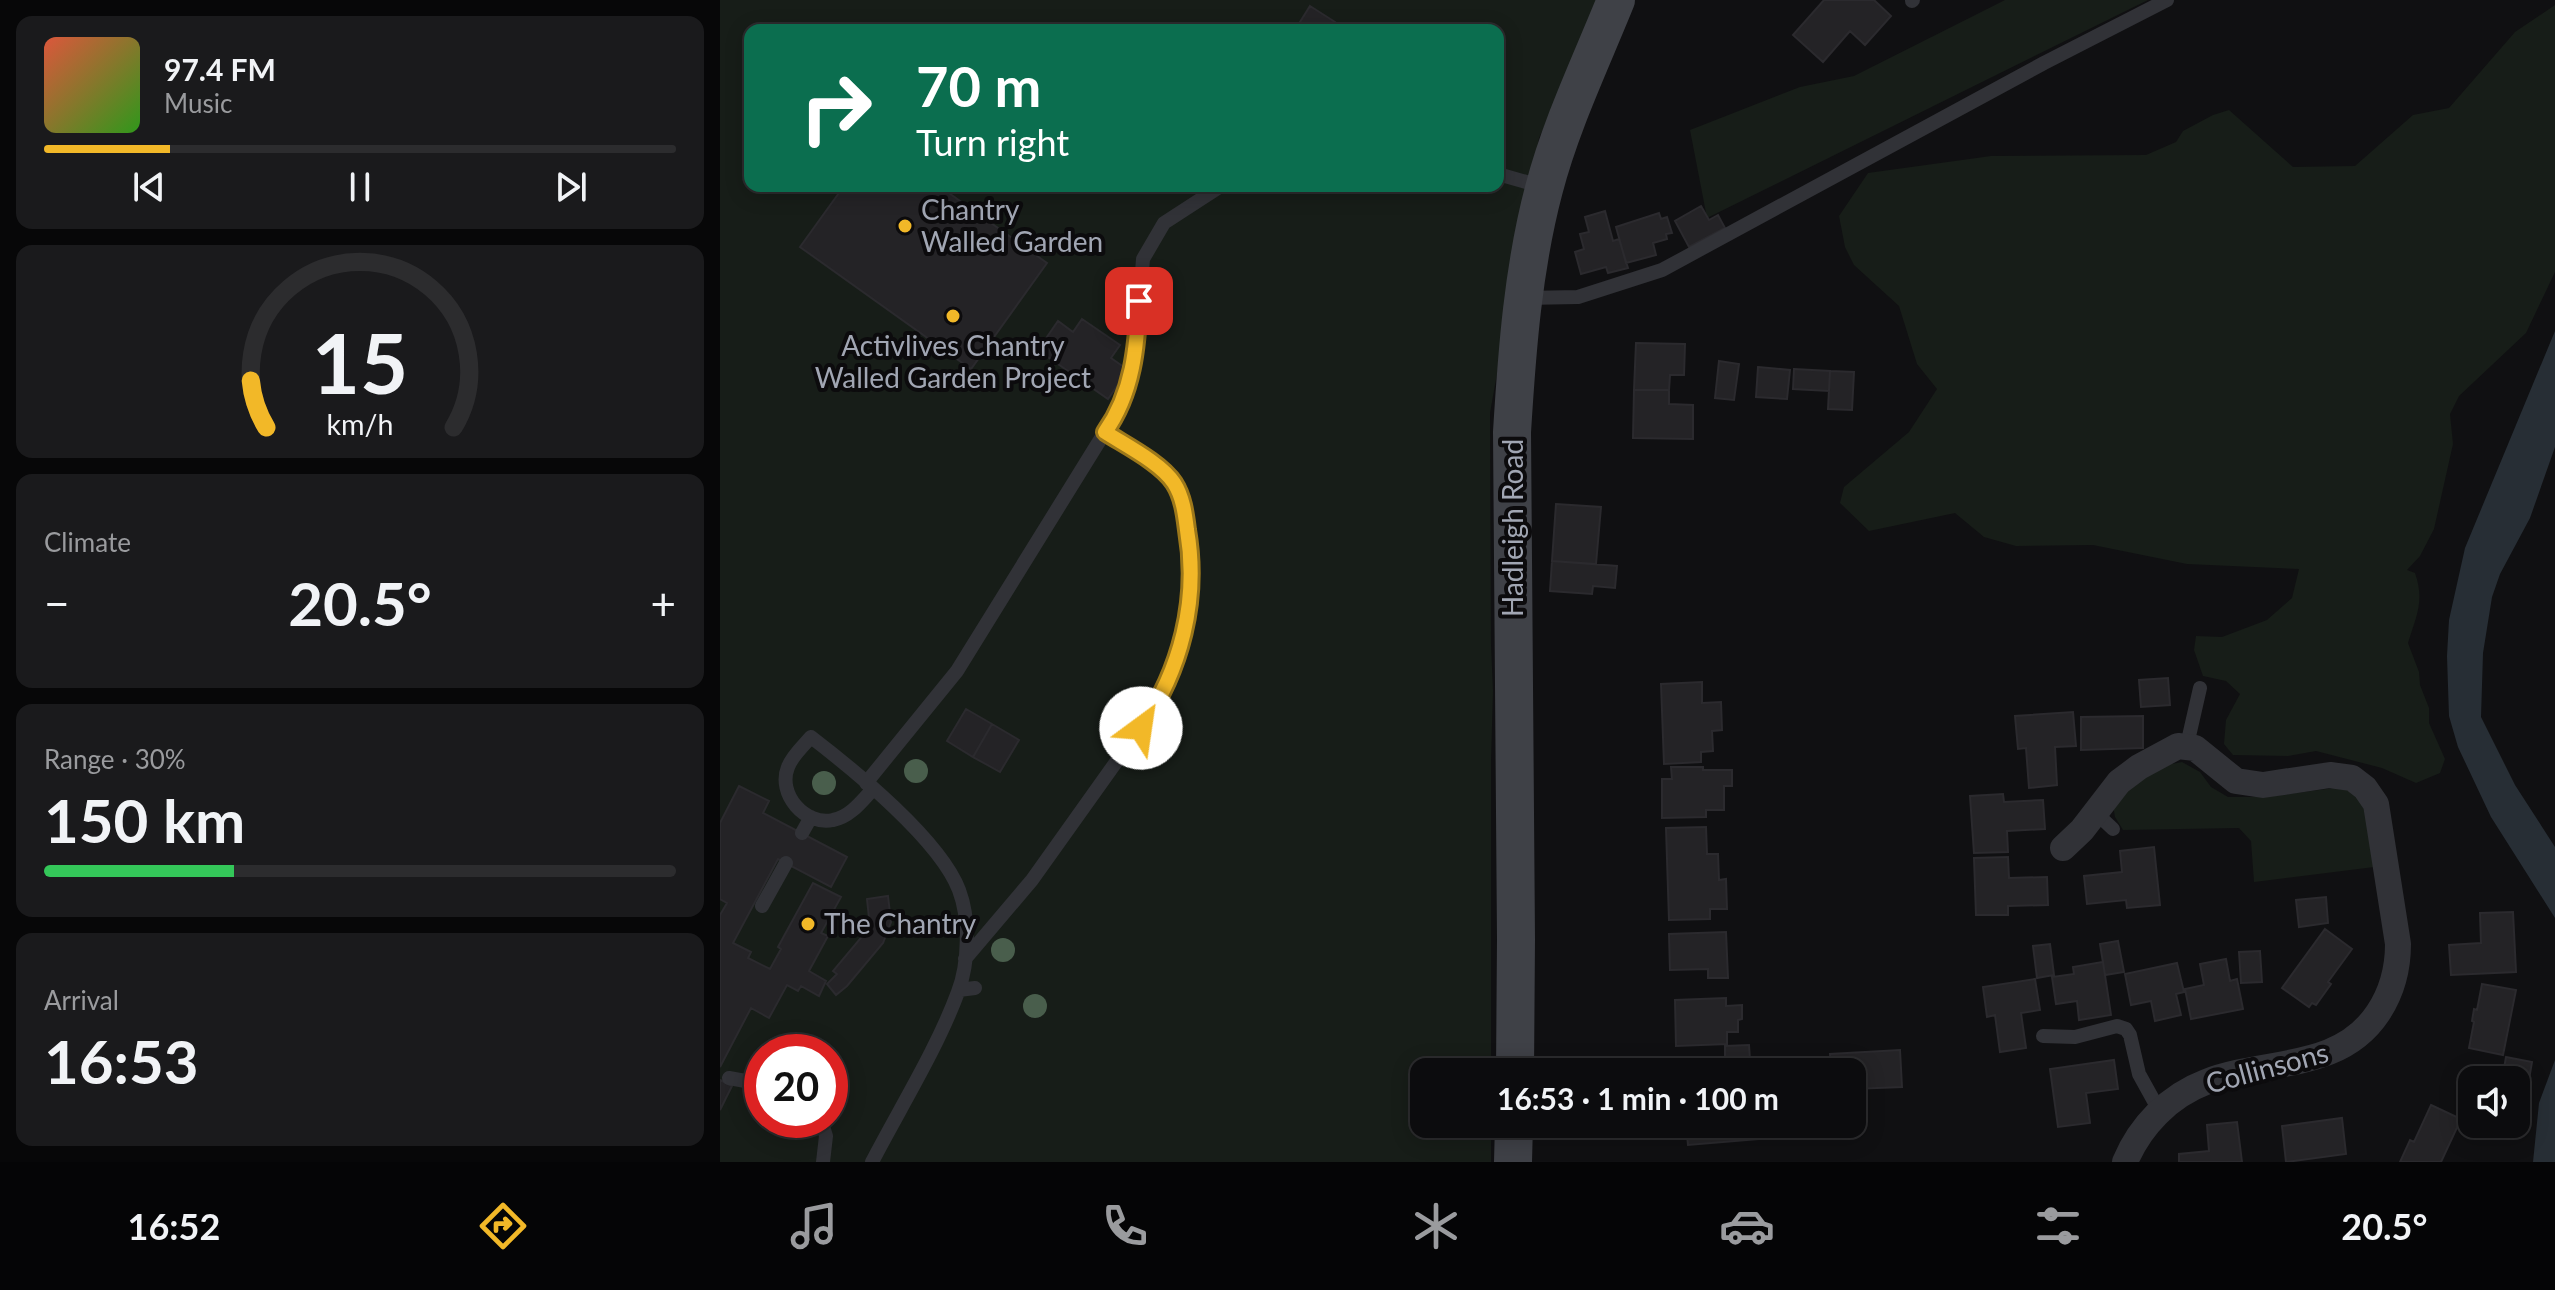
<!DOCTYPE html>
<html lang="en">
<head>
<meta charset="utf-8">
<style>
	:root { --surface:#0c0c0e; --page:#1a1a1c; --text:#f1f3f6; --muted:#9a9b9e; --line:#2c2c2e; --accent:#f2b828 }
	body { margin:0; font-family:Lato,sans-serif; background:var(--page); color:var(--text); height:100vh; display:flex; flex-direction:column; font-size:30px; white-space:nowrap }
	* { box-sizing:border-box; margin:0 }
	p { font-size:26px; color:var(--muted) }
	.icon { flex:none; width:44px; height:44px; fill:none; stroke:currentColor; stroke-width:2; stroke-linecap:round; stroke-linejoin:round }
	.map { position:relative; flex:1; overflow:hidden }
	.side { display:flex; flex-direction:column; gap:16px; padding:16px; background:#070708; width:720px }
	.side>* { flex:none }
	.banner { position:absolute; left:24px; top:24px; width:760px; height:168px; border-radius:16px; box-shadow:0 4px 20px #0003,0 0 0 2px var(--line); background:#0b6e4f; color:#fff; overflow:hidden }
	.tools { position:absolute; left:1738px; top:1066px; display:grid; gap:16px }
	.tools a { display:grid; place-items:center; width:72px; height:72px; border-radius:16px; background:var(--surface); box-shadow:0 4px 20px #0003,0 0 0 2px var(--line); font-size:40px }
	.speed { position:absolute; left:24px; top:1034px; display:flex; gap:16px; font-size:40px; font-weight:700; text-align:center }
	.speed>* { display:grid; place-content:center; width:104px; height:104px; border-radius:50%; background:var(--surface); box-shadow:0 4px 20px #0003,0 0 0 2px var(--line); line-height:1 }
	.speed .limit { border:12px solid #d22; background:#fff; color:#111 }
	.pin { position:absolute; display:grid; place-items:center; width:68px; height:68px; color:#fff; margin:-34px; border-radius:16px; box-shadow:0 4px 12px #0006 }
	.me { position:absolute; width:88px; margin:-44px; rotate:31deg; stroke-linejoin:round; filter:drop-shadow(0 0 6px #0008) }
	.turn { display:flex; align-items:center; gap:28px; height:168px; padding:0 40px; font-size:36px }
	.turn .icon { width:104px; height:104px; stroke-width:2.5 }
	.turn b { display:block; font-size:56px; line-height:68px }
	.big { font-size:60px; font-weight:700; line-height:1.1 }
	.side .card { flex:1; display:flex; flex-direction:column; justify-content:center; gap:12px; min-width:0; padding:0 28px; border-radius:16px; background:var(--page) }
	.side .dial { align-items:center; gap:0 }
	.dial svg { height:208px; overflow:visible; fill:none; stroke:var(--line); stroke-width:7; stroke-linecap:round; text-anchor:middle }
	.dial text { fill:var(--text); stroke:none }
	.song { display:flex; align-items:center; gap:24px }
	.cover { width:96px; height:96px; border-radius:12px; background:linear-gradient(135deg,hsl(10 70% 55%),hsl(110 70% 35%)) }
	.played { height:8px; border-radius:4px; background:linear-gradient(90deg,var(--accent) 20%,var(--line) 20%) }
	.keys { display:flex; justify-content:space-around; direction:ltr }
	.heat { display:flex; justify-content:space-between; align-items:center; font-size:44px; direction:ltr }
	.charge { height:12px; border-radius:6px; background:linear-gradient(90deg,#34c759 30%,var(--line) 0) }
	.trip { position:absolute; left:690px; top:1058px; width:456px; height:80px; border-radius:16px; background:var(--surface); box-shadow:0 4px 20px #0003,0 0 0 2px var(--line); font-weight:700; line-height:80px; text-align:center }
	.tab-bar { display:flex; height:128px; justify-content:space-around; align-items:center; background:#050506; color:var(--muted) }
	.tab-bar .icon { width:56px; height:56px }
	.tab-bar .selected { color:var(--accent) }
	.tab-bar b { font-size:36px; color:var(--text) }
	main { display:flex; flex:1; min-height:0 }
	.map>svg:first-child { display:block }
	.green { fill:#171d18; fill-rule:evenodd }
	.water { fill:#272e35 }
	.building { fill:#242326; stroke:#2b2a2e; stroke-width:2 }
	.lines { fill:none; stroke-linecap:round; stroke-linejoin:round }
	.lane { stroke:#313237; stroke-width:14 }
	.street { stroke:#313237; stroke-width:26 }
	.secondary { stroke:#3f4147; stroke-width:38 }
	.tree { fill:#495e4c }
	.route-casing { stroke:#9d781a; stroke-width:20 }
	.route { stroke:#f2b828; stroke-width:14 }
	.poi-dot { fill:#f2b828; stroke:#0c0b0d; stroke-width:3 }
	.labels { text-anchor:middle; stroke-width:8; stroke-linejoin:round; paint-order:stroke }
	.poi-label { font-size:28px; fill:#a1a6b3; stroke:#0c0b0d; text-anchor:start }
	.street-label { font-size:28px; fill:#a1a6b3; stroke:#0c0b0d }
</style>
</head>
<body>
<main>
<section class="side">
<div class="card">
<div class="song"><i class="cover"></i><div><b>97.4 FM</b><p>Music</p></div></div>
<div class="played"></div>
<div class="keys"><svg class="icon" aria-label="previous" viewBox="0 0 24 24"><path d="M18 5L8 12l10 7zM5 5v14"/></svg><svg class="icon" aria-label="pause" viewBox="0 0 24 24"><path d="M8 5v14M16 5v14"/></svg><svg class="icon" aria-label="next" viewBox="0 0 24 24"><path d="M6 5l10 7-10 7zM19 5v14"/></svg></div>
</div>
<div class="card dial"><svg viewBox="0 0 100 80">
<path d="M14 69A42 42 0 1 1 86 69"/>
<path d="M14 69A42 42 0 0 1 8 51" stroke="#f2b828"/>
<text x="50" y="56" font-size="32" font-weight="700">15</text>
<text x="50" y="72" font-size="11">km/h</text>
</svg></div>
<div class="card"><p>Climate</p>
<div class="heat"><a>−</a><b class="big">20.5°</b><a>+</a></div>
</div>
<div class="card"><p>Range · 30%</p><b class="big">150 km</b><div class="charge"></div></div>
<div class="card"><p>Arrival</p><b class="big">16:53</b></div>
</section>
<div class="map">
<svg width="1835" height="1162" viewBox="0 0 1835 1162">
	<rect width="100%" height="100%" fill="#101012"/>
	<path class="green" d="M0,0H882L819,138L770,413L771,645L773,691L771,760V1072H704V1124H771V1162H0ZM30,30H778V186H30ZM42,1052H110V1120H42Z
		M1285,0H1428L987,218L970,130L1080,87L1134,76Z
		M1835,5V272L1806,333L1739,396L1730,414L1733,444L1714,529L1700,556L1687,570L1695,573C1705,601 1696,617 1688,643L1699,672L1700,685L1709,708V723L1725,759L1720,773L1696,783L1662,768L1596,751L1568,756L1513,755L1504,744L1506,720L1520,694L1506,681L1483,676L1474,650L1476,636L1502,637L1547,620L1572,598L1579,569L1467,564L1373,545L1296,546L1264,537L1235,513L1149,531L1120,503L1124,487L1189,432L1217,389L1197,364L1179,306L1134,265L1125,247L1119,216L1148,173L1271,156L1426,155L1456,142L1463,131L1493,115L1509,110L1573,167L1635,166L1693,115L1729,108L1795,32Z
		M1462,762L1480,772L1491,787L1508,797H1546L1622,787L1638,797L1648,810L1654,867L1534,882L1531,841L1519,828L1403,830L1395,817L1393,805L1399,793L1441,766Z"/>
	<path class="water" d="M1835,331V447L1810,518L1780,574L1772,597L1763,653L1761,717L1795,785L1835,847V918L1771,817L1738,747L1729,716L1727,656L1729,620L1745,548Z
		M1835,1060V1162H1813L1819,1103Z"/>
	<path class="building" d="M1104,0H1154L1171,16L1145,45L1130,31L1103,62L1073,35Z
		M590,6L615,22L610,30H575Z
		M124,186H219L327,263L251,369L80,247Z
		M981,206L989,220L998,215L1005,228L969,247L955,221Z
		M885,211L893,241L899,239L908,268L888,273L886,267L861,274L855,252L864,249L860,234L869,232L865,217Z
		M939,213L941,219L947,217L952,233L946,234L947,239L933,243L936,255L906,263L896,227Z
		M362,319L400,345L391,358L408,370L388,399L318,350L338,321L353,332Z
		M916,343L965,344L964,375H950L949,390H914Z
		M999,361L1019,364L1014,400L995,398Z
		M1038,367L1070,370L1067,399L1036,397Z
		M1074,369L1110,371L1109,391L1073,389Z
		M1110,371L1134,372L1132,410L1108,409Z
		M914,390H949V404L973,405V439L913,438Z
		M836,504L881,507L876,564L832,561Z
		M832,561L897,566L895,588L873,586L872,594L830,591Z
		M1448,678L1450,705L1421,707L1419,680Z
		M982,682V703L1001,702L1002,730L992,731L993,751L981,752V762L944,764L941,684Z
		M246,709L272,724L253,757L227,741Z
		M1353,712L1356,746L1335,747L1337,785L1309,788L1306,748L1298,749L1295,716Z
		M1423,716V748L1361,750V717Z
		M272,724L299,740L280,772L253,757Z
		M951,767H983V770H1012V786H1004V810H986V817L942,818V779H952Z
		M19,786L49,801L43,813L127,857L111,887L58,859L13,943L31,952L28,958L50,969L61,949L58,947L93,883L121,897L101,933L108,936L89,971L106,981L99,996L81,986L78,991L67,985L49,1018L31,1008L0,1067V915L7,903L0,899V823Z
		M1283,794L1284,802L1323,800L1325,829L1287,831L1288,852L1254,853L1250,796Z
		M986,827L987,854H998L999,880L1006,879L1007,909H990V919L949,920L946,828Z
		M1434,847L1440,905L1407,908L1406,900L1367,904L1364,876L1402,872L1400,851Z
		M1288,857L1289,878L1327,877L1328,905L1288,906V915H1256L1254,858Z
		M168,896L171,922L163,943L127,986L116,995L107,984L117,974L113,971L145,933L149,918L147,899Z
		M1606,897L1608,923L1579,927L1576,900Z
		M1793,912L1796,972L1731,975L1729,945L1761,943L1760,913Z
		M1605,929L1632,949L1608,982L1611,984L1596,1005L1592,1003L1589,1007L1562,988Z
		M1006,932L1008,978H988V969L950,970L949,934Z
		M1398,941L1404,972L1385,975L1380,944Z
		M1330,944L1334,975L1317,978L1313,946Z
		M1540,951L1542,982L1521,983L1519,952Z
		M1506,959L1510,981L1517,979L1523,1009L1471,1019L1465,989L1484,985L1480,964Z
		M1383,962L1391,1015L1359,1020L1357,1001L1336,1004L1332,977L1354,974L1353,967Z
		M1457,963L1464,992L1456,994L1461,1015L1435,1021L1431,1001L1411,1005L1405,974Z
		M1315,979L1320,1010L1301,1013L1306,1048L1280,1052L1275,1015L1267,1017L1263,987Z
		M1762,984L1796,990L1783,1055L1749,1048L1754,1022L1752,1021L1754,1009L1757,1010Z
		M1006,998V1006L1022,1005V1019L1018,1020V1032H1007V1044L956,1046L955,1000Z
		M1029,1045L1030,1060L1005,1061V1046Z
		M1180,1050L1182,1087L1132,1089V1072H1111L1110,1054Z
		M1786,1057L1812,1062L1807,1091L1796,1089V1080H1782Z
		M1394,1060L1398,1089L1366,1093L1370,1123L1338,1127L1330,1069Z
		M0,1080L12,1086L0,1110Z
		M1711,1105L1741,1119L1721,1162H1680L1690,1140L1694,1142Z
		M1622,1118L1626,1154L1566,1162L1562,1126Z
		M1517,1122L1522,1162H1459V1154L1489,1151L1487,1125Z
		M959,1124H1049L1050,1138L968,1145L966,1125Z"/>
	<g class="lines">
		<path class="lane" d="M1192,1L1193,0
			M778,174L824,187
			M805,298L858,297L942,270L1324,63L1447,0
			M1467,745L1480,688
			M146,783L237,671L388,427L410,382L416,350L423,259L444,223L501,186
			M1376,813L1393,829
			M82,833L91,817
			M42,906L66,863
			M245,959L312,880L436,706L457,657L469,612L471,556L462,501L453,482L442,470L385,432
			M239,990L255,988
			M1323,1036L1355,1037L1397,1026L1406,1029L1410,1035L1419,1074L1440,1112
			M9,1078L42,1084
			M101,1120L106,1136L103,1162
			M152,1162C180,1108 217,1049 238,992C249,963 250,919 239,890C220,840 134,770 91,737C83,746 72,756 68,767C57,794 85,826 113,820C130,817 142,801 153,789"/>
		<path class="street" d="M1343,848L1362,830L1399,782L1419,767L1458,746L1475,748L1516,781L1543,785L1610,775L1632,778L1645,788L1656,804L1678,944C1678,969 1672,992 1658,1013C1619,1072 1544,1059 1486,1082C1449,1096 1420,1126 1405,1162"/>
		<path class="secondary" d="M795,1072L796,939L792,432C797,351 803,268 824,189C841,124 871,62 896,0
			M793,1162L794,1124"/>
	</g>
	<g class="tree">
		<circle cx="196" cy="771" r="12"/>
		<circle cx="104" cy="783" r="12"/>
		<circle cx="283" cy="950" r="12"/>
		<circle cx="315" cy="1006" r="12"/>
	</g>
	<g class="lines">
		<g class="route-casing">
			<path id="route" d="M419,301C417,346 413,393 385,432C405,445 441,463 454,483C463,497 465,514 467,530C479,600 461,670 421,728"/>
		</g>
		<use href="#route" class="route"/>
	</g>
	<g class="poi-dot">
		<circle cx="185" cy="226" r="8"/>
		<circle cx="233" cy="316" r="8"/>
		<circle cx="88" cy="924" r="8"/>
	</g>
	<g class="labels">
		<g class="poi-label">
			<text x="201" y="220">Chantry<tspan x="201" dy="32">Walled Garden</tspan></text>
			<text x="233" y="356" text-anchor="middle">Activlives Chantry<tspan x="233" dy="32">Walled Garden Project</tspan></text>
			<text x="104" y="934">The Chantry</text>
		</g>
		<g class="street-label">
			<text transform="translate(793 528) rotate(-90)" y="10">Hadleigh Road</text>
			<text transform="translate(1547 1068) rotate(-15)" y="10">Collinsons</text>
		</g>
	</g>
</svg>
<div class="tools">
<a><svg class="icon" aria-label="sound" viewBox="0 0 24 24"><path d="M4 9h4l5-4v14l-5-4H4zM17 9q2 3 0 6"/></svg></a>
</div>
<div class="speed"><div class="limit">20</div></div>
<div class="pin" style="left:419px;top:301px;background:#d93025"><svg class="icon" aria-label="arrive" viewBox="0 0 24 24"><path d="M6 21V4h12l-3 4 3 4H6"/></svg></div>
<svg class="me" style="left:421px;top:728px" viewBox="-20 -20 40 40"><circle r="19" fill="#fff"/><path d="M0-13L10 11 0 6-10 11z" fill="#f2b828"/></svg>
<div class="trip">16:53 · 1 min · 100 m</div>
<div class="banner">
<div class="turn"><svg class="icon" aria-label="right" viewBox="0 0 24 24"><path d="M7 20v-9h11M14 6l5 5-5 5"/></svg><div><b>70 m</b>Turn right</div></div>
</div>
</div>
</main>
<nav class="tab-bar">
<b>16:52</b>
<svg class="icon selected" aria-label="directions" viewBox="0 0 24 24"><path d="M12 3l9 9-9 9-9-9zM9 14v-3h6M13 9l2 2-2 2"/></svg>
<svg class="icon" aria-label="music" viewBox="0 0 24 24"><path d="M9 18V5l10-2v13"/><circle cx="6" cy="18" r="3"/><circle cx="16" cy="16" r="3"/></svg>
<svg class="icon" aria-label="phone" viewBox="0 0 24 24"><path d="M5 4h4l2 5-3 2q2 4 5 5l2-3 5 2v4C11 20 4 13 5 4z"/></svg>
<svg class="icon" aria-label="climate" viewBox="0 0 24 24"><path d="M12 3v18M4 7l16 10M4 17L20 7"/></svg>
<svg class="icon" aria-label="car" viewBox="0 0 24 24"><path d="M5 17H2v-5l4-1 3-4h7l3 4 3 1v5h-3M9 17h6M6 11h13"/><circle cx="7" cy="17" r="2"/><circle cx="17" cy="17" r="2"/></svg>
<svg class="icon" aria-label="filters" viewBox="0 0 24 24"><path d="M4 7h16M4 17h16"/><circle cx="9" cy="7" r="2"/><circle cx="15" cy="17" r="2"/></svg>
<b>20.5°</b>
</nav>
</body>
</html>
